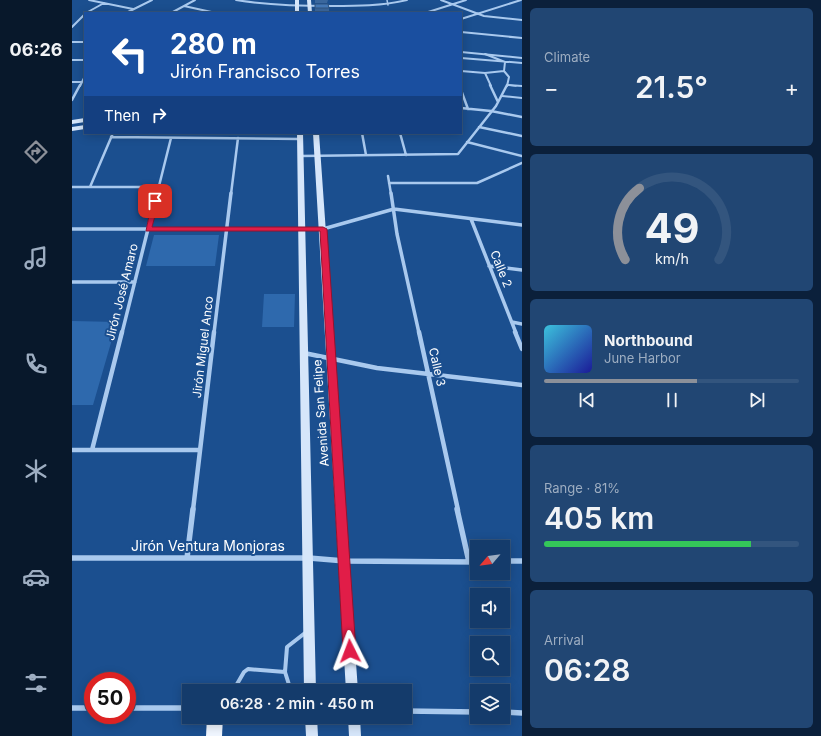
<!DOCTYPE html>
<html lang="en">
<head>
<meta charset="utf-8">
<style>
	:root { --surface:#143b6b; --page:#214673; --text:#f1f3f6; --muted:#9dadc1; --line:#33557e; --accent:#8c9099 }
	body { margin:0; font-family:Inter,sans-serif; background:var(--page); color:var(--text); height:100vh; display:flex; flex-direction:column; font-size:15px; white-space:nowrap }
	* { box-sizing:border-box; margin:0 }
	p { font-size:13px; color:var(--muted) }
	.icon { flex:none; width:22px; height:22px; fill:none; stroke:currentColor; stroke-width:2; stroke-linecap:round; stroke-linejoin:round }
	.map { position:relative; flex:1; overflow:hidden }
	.drawer { display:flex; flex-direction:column; gap:8px; padding:8px; background:#0b203b; width:299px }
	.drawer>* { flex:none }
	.guide { position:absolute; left:12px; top:12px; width:378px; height:122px; border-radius:0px; box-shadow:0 2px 10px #0003,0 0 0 1px var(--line); background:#1a4fa0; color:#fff; overflow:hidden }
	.needle { width:26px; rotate:241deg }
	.tools { position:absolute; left:398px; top:540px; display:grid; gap:8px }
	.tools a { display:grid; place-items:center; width:40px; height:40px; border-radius:0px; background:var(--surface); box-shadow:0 2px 10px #0003,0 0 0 1px var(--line); font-size:20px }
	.speed { position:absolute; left:12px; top:672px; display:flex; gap:8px; font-size:20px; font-weight:700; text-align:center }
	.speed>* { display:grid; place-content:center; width:52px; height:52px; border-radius:50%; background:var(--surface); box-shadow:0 2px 10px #0003,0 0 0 1px var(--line); line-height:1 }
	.speed .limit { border:6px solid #d22; background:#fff; color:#111 }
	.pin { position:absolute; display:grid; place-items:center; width:34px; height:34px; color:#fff; margin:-17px; border-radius:8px; box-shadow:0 2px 6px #0006 }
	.me { position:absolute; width:44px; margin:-22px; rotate:357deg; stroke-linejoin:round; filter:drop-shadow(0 0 3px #0008) }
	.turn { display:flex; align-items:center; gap:14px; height:84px; padding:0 20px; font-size:18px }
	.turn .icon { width:52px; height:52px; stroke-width:2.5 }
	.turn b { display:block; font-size:28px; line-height:34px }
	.then { display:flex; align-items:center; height:38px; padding:0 20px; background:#0003; gap:8px; font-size:15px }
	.big { font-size:30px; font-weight:600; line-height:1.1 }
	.drawer .tile { flex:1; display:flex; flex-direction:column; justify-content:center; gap:6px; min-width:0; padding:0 14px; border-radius:6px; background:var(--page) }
	.drawer .dial { align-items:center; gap:0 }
	.dial svg { height:104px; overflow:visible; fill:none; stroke:var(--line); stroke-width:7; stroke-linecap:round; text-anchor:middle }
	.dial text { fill:var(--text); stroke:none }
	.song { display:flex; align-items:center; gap:12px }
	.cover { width:48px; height:48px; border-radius:6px; background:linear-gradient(135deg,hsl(190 70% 55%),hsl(240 70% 35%)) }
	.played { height:4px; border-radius:2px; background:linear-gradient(90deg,var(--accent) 60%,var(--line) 60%) }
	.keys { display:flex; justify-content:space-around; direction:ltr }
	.heat { display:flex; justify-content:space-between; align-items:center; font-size:22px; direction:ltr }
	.charge { height:6px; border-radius:3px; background:linear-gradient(90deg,#34c759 81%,var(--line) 0) }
	.trip { position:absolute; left:110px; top:684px; width:230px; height:40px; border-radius:0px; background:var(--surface); box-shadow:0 2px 10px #0003,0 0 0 1px var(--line); font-weight:600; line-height:40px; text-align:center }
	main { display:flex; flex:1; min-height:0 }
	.tabs { display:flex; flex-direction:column; width:72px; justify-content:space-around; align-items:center; background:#08182b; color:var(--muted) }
	.tabs .icon { width:28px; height:28px }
	.tabs .on { color:var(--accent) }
	.tabs b { font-size:18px; color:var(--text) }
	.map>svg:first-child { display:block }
	.green { fill:#2e69ad }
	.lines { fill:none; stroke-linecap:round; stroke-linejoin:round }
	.service-far2 { stroke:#a9c9ee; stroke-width:1.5 }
	.service-far1 { stroke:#a9c9ee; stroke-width:2 }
	.service { stroke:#a9c9ee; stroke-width:4 }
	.minor-far4 { stroke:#a9c9ee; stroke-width:2 }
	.minor-far3 { stroke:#a9c9ee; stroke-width:2.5 }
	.minor-far2 { stroke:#a9c9ee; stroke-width:3.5 }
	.minor-far1 { stroke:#a9c9ee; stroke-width:4.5 }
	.minor { stroke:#a9c9ee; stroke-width:5.5 }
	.tertiary { fill:#a9c9ee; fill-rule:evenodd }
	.secondary { fill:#d6e6fa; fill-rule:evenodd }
	.primary { fill:#f0f6ff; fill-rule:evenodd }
	.wall { fill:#3a679d }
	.building { fill:#4478b7; stroke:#305480 }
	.route { fill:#e11d48; stroke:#92132f }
	.labels { text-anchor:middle; stroke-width:4; stroke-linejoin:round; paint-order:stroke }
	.street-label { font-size:12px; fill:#fff; stroke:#1b4f8f }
	.near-street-label { font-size:14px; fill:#fff; stroke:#1b4f8f }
</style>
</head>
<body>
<main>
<nav class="tabs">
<b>06:26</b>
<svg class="icon on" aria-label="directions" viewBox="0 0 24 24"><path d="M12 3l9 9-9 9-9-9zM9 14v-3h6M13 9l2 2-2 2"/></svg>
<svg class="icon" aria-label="music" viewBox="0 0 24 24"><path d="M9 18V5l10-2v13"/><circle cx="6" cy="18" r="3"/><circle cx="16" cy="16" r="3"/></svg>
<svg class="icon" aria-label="phone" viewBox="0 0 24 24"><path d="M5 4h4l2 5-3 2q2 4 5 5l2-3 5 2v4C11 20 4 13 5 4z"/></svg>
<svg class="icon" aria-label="climate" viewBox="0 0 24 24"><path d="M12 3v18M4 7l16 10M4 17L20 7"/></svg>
<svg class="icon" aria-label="car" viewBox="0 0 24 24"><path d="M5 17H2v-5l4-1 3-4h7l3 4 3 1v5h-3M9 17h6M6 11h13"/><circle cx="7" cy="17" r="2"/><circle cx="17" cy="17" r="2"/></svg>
<svg class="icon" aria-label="filters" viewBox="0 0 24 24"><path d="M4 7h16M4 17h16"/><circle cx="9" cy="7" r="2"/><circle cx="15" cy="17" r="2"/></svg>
</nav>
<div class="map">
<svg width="450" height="736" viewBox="0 0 450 736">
	<rect width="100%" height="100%" fill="#1b4f8f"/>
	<path class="green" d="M82,235H147L143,266H74Z
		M192,294H223L222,327H190Z
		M0,321L45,322L21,405H0Z"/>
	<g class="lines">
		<path class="service-far2" d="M315,0L316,5
			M436,85L444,86"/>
		<path class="service-far1" d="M436,85L450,86
			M430,96L450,98"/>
		<path class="service" d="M213,672L215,647L233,633
			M161,691L172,672L176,669L213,672L219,691"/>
		<path class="minor-far4" d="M17,0L61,9
			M164,0C195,5 227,6 259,6C285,6 310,6 335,0
			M369,0L412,16L450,20
			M112,6L144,13
			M14,13L32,3
			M54,13L80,0
			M99,13L123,0
			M353,13L394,0
			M389,19L449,0
			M0,27L13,14
			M389,32L450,38
			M0,42H13
			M389,58L450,63
			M0,60H13
			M389,71L413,73L432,71L433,62L413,54
			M432,71L437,77L435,86
			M413,73L419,86
			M0,82H10
			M8,86L13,76"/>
		<path class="minor-far3" d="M418,85L426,102
			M389,90L396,109
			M0,100L8,85
			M389,108L419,111L450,117
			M407,127L450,136
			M290,133L294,155
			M328,133L334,155
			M39,137L228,139
			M395,142L450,156
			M228,156L386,154L424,106L435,85
			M316,176L319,194
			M317,183H405L450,163
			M0,187H87
			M18,187L41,133
			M85,194L99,138
			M159,194L166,138"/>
		<path class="minor-far2" d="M319,193L325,234L347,333
			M399,219L444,333
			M0,229H251L322,209L450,225
			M417,266L450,270
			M0,282H63
			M440,322L450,324
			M50,333L85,193
			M142,333L159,193"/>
		<path class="minor-far1" d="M347,332L386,510
			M443,332L450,349
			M232,353L305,368L450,385
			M0,450H128
			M20,450L50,332
			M121,510L142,332"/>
		<path class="minor" d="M385,509L397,562
			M0,558H237L273,561L405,562
			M115,558L121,509
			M431,561H450
			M0,708H21
			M55,708H117
			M333,711L405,712
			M431,712L450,713"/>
		<path class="tertiary" d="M389,51L450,57V59L389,53Z"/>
		<path class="secondary" d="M223,0H227V13H223Z
			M235,0H239L240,13H236Z
			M13,118V122L0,124V120Z
			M13,125V129L0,131V127Z
			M225,133H231L244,691H232Z
			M241,133H247L286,691H274Z
			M233,717H245L246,736H234Z
			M276,717H288L289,736H277Z"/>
		<path class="primary" d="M135,717H151L150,736H134Z"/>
	</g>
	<path class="wall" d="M243,0H256L255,3H243Z
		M243,8H257V12H243Z"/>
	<path class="building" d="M243,4H256L257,8H243Z"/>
	<path class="route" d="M83,199L87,201L80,227H251L255,229L284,651L282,656L278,657L273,656L271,651L248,231H74L80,201Z"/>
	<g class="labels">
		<g class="street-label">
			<text transform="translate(429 269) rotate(68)" y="4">Calle 2</text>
			<text transform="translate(50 292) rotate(-76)" y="4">Jirón José Amaro</text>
			<text transform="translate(131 347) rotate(-83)" y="4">Jirón Miguel Anco</text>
			<text transform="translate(365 367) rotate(77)" y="4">Calle 3</text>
			<text transform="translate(249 413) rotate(-94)" y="4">Avenida San Felipe</text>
		</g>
		<g class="near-street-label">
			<text x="136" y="551">Jirón Ventura Monjoras</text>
		</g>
	</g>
</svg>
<div class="tools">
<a><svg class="needle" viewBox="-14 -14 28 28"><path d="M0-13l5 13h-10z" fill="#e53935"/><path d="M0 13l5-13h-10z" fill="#9dadc1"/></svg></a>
<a><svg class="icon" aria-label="sound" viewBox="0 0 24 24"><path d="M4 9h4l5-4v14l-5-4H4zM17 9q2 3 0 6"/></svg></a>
<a><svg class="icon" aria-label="search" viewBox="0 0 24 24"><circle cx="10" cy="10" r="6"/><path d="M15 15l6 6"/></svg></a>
<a><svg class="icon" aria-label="layers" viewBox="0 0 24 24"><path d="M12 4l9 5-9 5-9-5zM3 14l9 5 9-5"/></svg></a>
</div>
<div class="speed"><div class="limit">50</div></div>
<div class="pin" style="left:83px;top:201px;background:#d93025"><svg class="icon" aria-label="arrive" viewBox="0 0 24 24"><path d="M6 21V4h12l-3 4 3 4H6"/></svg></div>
<svg class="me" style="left:278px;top:651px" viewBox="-20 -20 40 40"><path d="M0-17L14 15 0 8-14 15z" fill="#e11d48" stroke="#fff" stroke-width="4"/></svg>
<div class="trip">06:28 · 2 min · 450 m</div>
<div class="guide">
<div class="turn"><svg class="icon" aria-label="left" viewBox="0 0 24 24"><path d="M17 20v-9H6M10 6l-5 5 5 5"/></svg><div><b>280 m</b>Jirón Francisco Torres</div></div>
<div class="then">Then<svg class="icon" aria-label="right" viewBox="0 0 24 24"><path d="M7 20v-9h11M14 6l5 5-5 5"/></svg></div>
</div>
</div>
<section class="drawer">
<div class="tile"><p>Climate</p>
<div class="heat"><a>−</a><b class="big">21.5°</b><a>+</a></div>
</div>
<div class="tile dial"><svg viewBox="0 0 100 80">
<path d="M14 69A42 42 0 1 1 86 69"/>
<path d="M14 69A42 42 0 0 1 25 14" stroke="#8c9099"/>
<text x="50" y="56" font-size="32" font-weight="700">49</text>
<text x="50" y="72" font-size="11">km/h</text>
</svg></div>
<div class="tile">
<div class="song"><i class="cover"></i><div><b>Northbound</b><p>June Harbor</p></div></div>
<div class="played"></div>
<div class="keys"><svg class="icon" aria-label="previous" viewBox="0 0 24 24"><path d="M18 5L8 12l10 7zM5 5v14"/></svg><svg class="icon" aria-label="pause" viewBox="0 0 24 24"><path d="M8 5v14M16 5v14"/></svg><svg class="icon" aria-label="next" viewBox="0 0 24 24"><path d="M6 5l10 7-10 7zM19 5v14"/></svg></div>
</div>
<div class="tile"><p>Range · 81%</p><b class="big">405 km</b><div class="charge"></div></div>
<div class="tile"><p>Arrival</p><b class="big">06:28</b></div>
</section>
</main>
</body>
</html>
